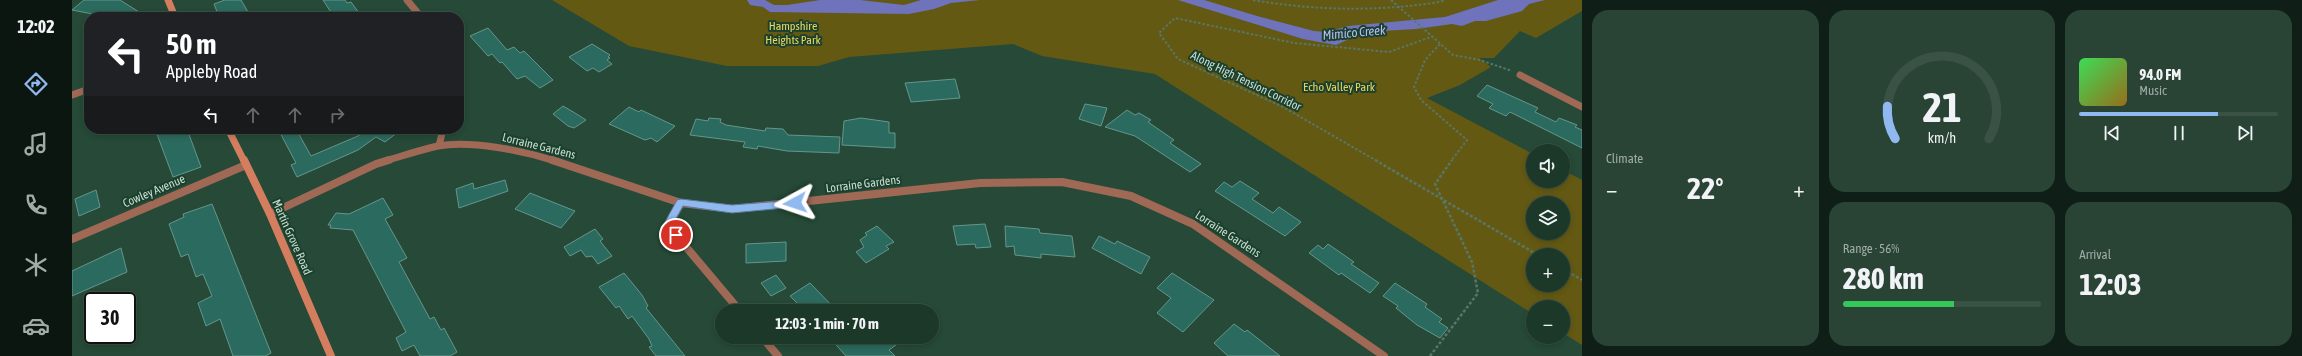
<!DOCTYPE html>
<html lang="en">
<head>
<meta charset="utf-8">
<style>
	:root { --surface:#1c3829; --page:#294335; --text:#f1f3f6; --muted:#a0aca8; --line:#3a5246; --accent:#90b9f0 }
	body { margin:0; font-family:"Asap Condensed",sans-serif; background:var(--page); color:var(--text); height:100vh; display:flex; flex-direction:column; font-size:15px; white-space:nowrap }
	* { box-sizing:border-box; margin:0 }
	p { font-size:13px; color:var(--muted) }
	.icon { flex:none; width:22px; height:22px; fill:none; stroke:currentColor; stroke-width:2; stroke-linecap:round; stroke-linejoin:round }
	.map { position:relative; flex:1; overflow:hidden }
	.side { display:flex; flex-direction:column; gap:10px; padding:10px; background:#0f1f17; width:720px }
	.side>* { flex:none }
	.guide { position:absolute; left:12px; top:12px; width:380px; height:122px; border-radius:16px; box-shadow:0 2px 6px #0003,0 0 0 1px var(--line); background:#202124; color:#fff; overflow:hidden }
	.fabs { position:absolute; left:1454px; top:144px; display:grid; gap:8px }
	.fabs a { display:grid; place-items:center; width:44px; height:44px; border-radius:50%; background:var(--surface); box-shadow:0 2px 6px #0003,0 0 0 1px var(--line); font-size:20px }
	.speed { position:absolute; left:12px; top:292px; display:flex; gap:8px; font-size:20px; font-weight:700; text-align:center }
	.speed>* { display:grid; place-content:center; width:52px; height:52px; border-radius:50%; background:var(--surface); box-shadow:0 2px 6px #0003,0 0 0 1px var(--line); line-height:1 }
	.speed .limit { border:2px solid #111; border-radius:6px; background:#fff; color:#111 }
	.pin { position:absolute; display:grid; place-items:center; width:34px; height:34px; color:#fff; margin:-17px; border:2px solid #fff; border-radius:50%; box-shadow:0 1px 4px #0007 }
	.me { position:absolute; width:44px; margin:-22px; rotate:265deg; stroke-linejoin:round; filter:drop-shadow(0 0 3px #0008) }
	.turn { display:flex; align-items:center; gap:14px; height:84px; padding:0 16px; font-size:18px }
	.turn .icon { width:52px; height:52px; stroke-width:2.5 }
	.turn b { display:block; font-size:28px; line-height:34px }
	.lanes { display:flex; align-items:center; height:38px; padding:0 16px; background:#0003; justify-content:center; gap:20px; direction:ltr }
	.lanes .off { opacity:.35 }
	.big { font-size:30px; font-weight:700; line-height:1.1 }
	.side .card { flex:1; display:flex; flex-direction:column; justify-content:center; gap:6px; min-width:0; padding:0 14px; border-radius:16px; background:var(--page) }
	.side .dial { align-items:center; gap:0 }
	.dial svg { height:104px; overflow:visible; fill:none; stroke:var(--line); stroke-width:7; stroke-linecap:round; text-anchor:middle }
	.dial text { fill:var(--text); stroke:none }
	.song { display:flex; align-items:center; gap:12px }
	.cover { width:48px; height:48px; border-radius:6px; background:linear-gradient(135deg,hsl(130 70% 55%),hsl(40 70% 35%)) }
	.played { height:4px; border-radius:2px; background:linear-gradient(90deg,var(--accent) 70%,var(--line) 70%) }
	.keys { display:flex; justify-content:space-around; direction:ltr }
	.heat { display:flex; justify-content:space-between; align-items:center; font-size:22px; direction:ltr }
	.charge { height:6px; border-radius:3px; background:linear-gradient(90deg,#34c759 56%,var(--line) 0) }
	.side .tiles { flex:1; display:grid; gap:10px; grid-template-columns:repeat(3,1fr) }
	.card:first-child { grid-row:span 2 }
	.trip { position:absolute; left:643px; top:304px; width:224px; height:40px; border-radius:20px; background:var(--surface); box-shadow:0 2px 6px #0003,0 0 0 1px var(--line); font-weight:700; line-height:40px; text-align:center }
	main { display:flex; flex:1; min-height:0 }
	.dock { display:flex; flex-direction:column; width:72px; justify-content:space-around; align-items:center; background:#0b1610; color:var(--muted) }
	.dock .icon { width:28px; height:28px }
	.dock .active { color:var(--accent) }
	.dock b { font-size:18px; color:var(--text) }
	.map>svg:first-child { display:block }
	.green { fill:#645913; fill-rule:evenodd }
	.water { fill:#6e73bc }
	.building { fill:#2b6a5e; stroke:#66968b }
	.lines { fill:none; stroke-linecap:round; stroke-linejoin:round }
	.path-far1 { stroke:#587766; stroke-width:2; stroke-dasharray:2.5 2; stroke-linecap:butt }
	.path { stroke:#587766; stroke-width:2.5; stroke-dasharray:3 2; stroke-linecap:butt }
	.minor-far1 { stroke:#a06956; stroke-width:7 }
	.minor { stroke:#a06956; stroke-width:8 }
	.secondary-far1 { stroke:#d47d5f; stroke-width:7 }
	.secondary { stroke:#d47d5f; stroke-width:8 }
	.route { fill:#90b9f0; stroke:#5e789c }
	.labels { text-anchor:middle; stroke-width:4; stroke-linejoin:round; paint-order:stroke }
	.park-label { font-size:12px; fill:#ebd65e; stroke:#1b402d }
	.street-label { font-size:12px; fill:#c9ddd1; stroke:#1b402d }
	.water-label { font-size:13px; font-style:italic; fill:#b8befa; stroke:#1b402d }
</style>
</head>
<body>
<main>
<nav class="dock">
<b>12:02</b>
<svg class="icon active" aria-label="directions" viewBox="0 0 24 24"><path d="M12 3l9 9-9 9-9-9zM9 14v-3h6M13 9l2 2-2 2"/></svg>
<svg class="icon" aria-label="music" viewBox="0 0 24 24"><path d="M9 18V5l10-2v13"/><circle cx="6" cy="18" r="3"/><circle cx="16" cy="16" r="3"/></svg>
<svg class="icon" aria-label="phone" viewBox="0 0 24 24"><path d="M5 4h4l2 5-3 2q2 4 5 5l2-3 5 2v4C11 20 4 13 5 4z"/></svg>
<svg class="icon" aria-label="climate" viewBox="0 0 24 24"><path d="M12 3v18M4 7l16 10M4 17L20 7"/></svg>
<svg class="icon" aria-label="car" viewBox="0 0 24 24"><path d="M5 17H2v-5l4-1 3-4h7l3 4 3 1v5h-3M9 17h6M6 11h13"/><circle cx="7" cy="17" r="2"/><circle cx="17" cy="17" r="2"/></svg>
</nav>
<div class="map">
<svg width="1510" height="356" viewBox="0 0 1510 356">
	<rect width="100%" height="100%" fill="#264a37"/>
	<path class="green" d="M480,0H1510V11L1464,38L1448,31L1422,58H1407L1419,67L1388,85L1355,98L1461,154V181H1491V170L1510,180V345L1491,333V307H1461V314L1083,74L970,56L941,44L777,57L746,66H655L557,46ZM1461,203H1491V233H1461ZM1461,255H1491V285H1461Z"/>
	<path class="water" d="M675,0H693L702,5H715L748,0H788L832,5L849,0H908L879,3L862,9L837,14L698,12L691,7L678,5Z
		M1106,0H1132L1185,16L1242,31L1255,32L1276,26L1373,17L1426,0H1473L1457,4L1450,11L1414,21H1403L1390,26L1380,24L1344,29L1309,31L1284,36L1264,45L1231,39Z"/>
	<path class="building" d="M12,0H48L75,17H36L0,10Z
		M153,0H169L179,17H147L142,4Z
		M251,0H273L275,3L279,2L290,17H262Z
		M416,28L435,50L442,47L448,53L452,51L481,80L468,88L453,76L445,79L430,62L428,63L420,54L416,56L398,36Z
		M520,44L538,55L536,57L538,58L535,60L540,64L527,72L521,68L515,71L497,57Z
		M883,79L888,98L839,102L833,83Z
		M1415,85L1466,108L1463,112L1484,122L1487,118L1505,125L1503,127L1510,130V148L1438,112L1434,116L1417,108L1421,104L1405,96Z
		M1013,104L1035,108L1029,126L1007,119Z
		M491,106L503,113L514,120L502,128L496,126L481,114Z
		M557,107L567,112L569,110L603,126L585,142L579,138L573,140L537,124Z
		M1055,110L1063,115L1067,113L1079,120L1076,122L1102,140L1098,143L1129,164L1118,172L1063,136L1033,127Z
		M637,118L649,119L648,122L654,125L693,131L694,128L711,129L716,135L768,137L767,153L715,151L686,146L685,149L671,147L673,142L618,135L624,119L636,121Z
		M789,118L817,122V133H823V148L770,145L772,121Z
		M83,129H115L129,167L101,177Z
		M206,129H224L239,156L286,136L289,134L286,129H330L313,142L304,137L286,150L225,177L219,165L224,163Z
		M433,180L436,191L387,208L384,189L401,183L402,189Z
		M1168,181L1187,193L1180,199L1201,213L1207,207L1229,222L1213,236L1143,191L1152,182L1160,187Z
		M24,190L28,207L7,216L3,199Z
		M458,193L503,211L489,228L443,209Z
		M311,198L321,215L313,219L335,258L327,262L358,319L362,317L369,330L372,328L385,352L378,356H348L342,345L330,351L324,338L334,332L281,230L258,228L259,225H256L264,213L277,214Z
		M140,204L199,353L193,356H161L148,319L134,326L126,303L140,296L131,274L124,277L116,254L109,257L97,224L112,217L111,214Z
		M913,224L919,247L904,248L903,244L885,245L881,226Z
		M805,226L822,242L814,246L817,249L794,263L784,252L792,247L788,240L795,235L793,233Z
		M933,226L967,229L968,233L1000,236L1003,257L969,254V258L943,255L942,246L934,247Z
		M523,229L531,239L528,241L540,256L526,264L520,256L514,257L509,250L498,256L492,247Z
		M1027,236L1043,244L1045,241L1078,257L1069,274L1020,248Z
		M714,242V261L674,263V244Z
		M1256,244L1282,262L1279,264L1307,283L1298,293L1269,273L1267,275L1237,253L1246,245L1251,249Z
		M49,248L55,272L0,296V271Z
		M552,273L570,295L576,306L574,308L613,356H584L577,347L580,346L577,339L560,316L556,319L547,306L544,308L527,287Z
		M1100,273L1142,300L1111,332L1085,313L1099,298L1085,288Z
		M704,275L714,288L699,296L689,283Z
		M738,283L765,311H733L718,296Z
		M1323,283L1355,304L1353,307L1370,319L1367,322L1376,328L1368,338L1345,325L1324,308L1326,306L1311,296Z
		M1162,324L1173,332L1175,330L1208,356H1156L1142,343Z
		M757,337H835L817,350L823,356H774Z"/>
	<g class="lines">
		<path class="path-far1" d="M1181,0C1233,9 1284,11 1337,6C1349,4 1362,4 1373,0
			M1319,0L1381,55L1408,60L1440,71
			M1368,44L1353,60L1342,87L1349,100L1395,140L1379,161
			M1305,161L1213,108L1106,59L1087,33L1103,18L1222,43L1317,52L1359,37"/>
		<path class="path" d="M1303,160L1466,255
			M1491,269L1510,280
			M1358,356L1406,293L1400,262L1363,184L1380,160"/>
		<path class="minor-far1" d="M335,0L349,17
			M1448,75L1510,107
			M0,95L17,89
			M367,146L371,129
			M313,161C330,156 348,150 366,146C399,140 452,151 483,161"/>
		<path class="minor" d="M480,160L609,203L660,209L908,183L990,182L1059,196L1121,224L1312,356
			M609,203L598,222L604,235L668,311
			M198,214L304,164L317,160
			M0,239L174,165
			M690,337L706,356"/>
		<path class="secondary-far1" d="M96,0L103,17
			M156,129L172,161"/>
		<path class="secondary" d="M172,160L198,214L259,356"/>
	</g>
	<path class="route" d="M609,199L660,205L723,200L728,203L723,207L660,213L611,206L602,222L608,235L604,239L600,237L593,222L605,200Z"/>
	<g class="labels">
		<g class="park-label">
			<text x="721" y="30">Hampshire<tspan x="721" dy="14">Heights Park</tspan></text>
			<text x="1267" y="91">Echo Valley Park</text>
		</g>
		<g class="street-label">
			<text transform="translate(1174 81) rotate(26)" y="4">Along High Tension Corridor</text>
			<text transform="translate(467 146) rotate(14)" y="4">Lorraine Gardens</text>
			<text transform="translate(791 184) rotate(-7)" y="4">Lorraine Gardens</text>
			<text transform="translate(82 191) rotate(-23)" y="4">Cowley Avenue</text>
			<text transform="translate(1156 234) rotate(33)" y="4">Lorraine Gardens</text>
			<text transform="translate(220 237) rotate(66)" y="4">Martin Grove Road</text>
		</g>
		<g class="water-label">
			<text transform="translate(1282 32) rotate(-5)" y="5">Mimico Creek</text>
		</g>
	</g>
</svg>
<div class="fabs">
<a><svg class="icon" aria-label="sound" viewBox="0 0 24 24"><path d="M4 9h4l5-4v14l-5-4H4zM17 9q2 3 0 6"/></svg></a>
<a><svg class="icon" aria-label="layers" viewBox="0 0 24 24"><path d="M12 4l9 5-9 5-9-5zM3 14l9 5 9-5"/></svg></a>
<a>+</a>
<a>−</a>
</div>
<div class="speed"><div class="limit">30</div></div>
<div class="pin" style="left:604px;top:235px;background:#d93025"><svg class="icon" aria-label="arrive" viewBox="0 0 24 24"><path d="M6 21V4h12l-3 4 3 4H6"/></svg></div>
<svg class="me" style="left:723px;top:203px" viewBox="-20 -20 40 40"><path d="M0-17L14 15 0 8-14 15z" fill="#90b9f0" stroke="#fff" stroke-width="4"/></svg>
<div class="trip">12:03 · 1 min · 70 m</div>
<div class="guide">
<div class="turn"><svg class="icon" aria-label="left" viewBox="0 0 24 24"><path d="M17 20v-9H6M10 6l-5 5 5 5"/></svg><div><b>50 m</b>Appleby Road</div></div>
<div class="lanes"><svg class="icon" aria-label="left" viewBox="0 0 24 24"><path d="M17 20v-9H6M10 6l-5 5 5 5"/></svg><svg class="icon off" aria-label="ahead" viewBox="0 0 24 24"><path d="M12 20V5M6 11l6-6 6 6"/></svg><svg class="icon off" aria-label="ahead" viewBox="0 0 24 24"><path d="M12 20V5M6 11l6-6 6 6"/></svg><svg class="icon off" aria-label="right" viewBox="0 0 24 24"><path d="M7 20v-9h11M14 6l5 5-5 5"/></svg></div>
</div>
</div>
<section class="side">
<div class="tiles">
<div class="card"><p>Climate</p>
<div class="heat"><a>−</a><b class="big">22°</b><a>+</a></div>
</div>
<div class="card dial"><svg viewBox="0 0 100 80">
<path d="M14 69A42 42 0 1 1 86 69"/>
<path d="M14 69A42 42 0 0 1 8 44" stroke="#90b9f0"/>
<text x="50" y="56" font-size="32" font-weight="700">21</text>
<text x="50" y="72" font-size="11">km/h</text>
</svg></div>
<div class="card">
<div class="song"><i class="cover"></i><div><b>94.0 FM</b><p>Music</p></div></div>
<div class="played"></div>
<div class="keys"><svg class="icon" aria-label="previous" viewBox="0 0 24 24"><path d="M18 5L8 12l10 7zM5 5v14"/></svg><svg class="icon" aria-label="pause" viewBox="0 0 24 24"><path d="M8 5v14M16 5v14"/></svg><svg class="icon" aria-label="next" viewBox="0 0 24 24"><path d="M6 5l10 7-10 7zM19 5v14"/></svg></div>
</div>
<div class="card"><p>Range · 56%</p><b class="big">280 km</b><div class="charge"></div></div>
<div class="card"><p>Arrival</p><b class="big">12:03</b></div>
</div>
</section>
</main>
</body>
</html>
